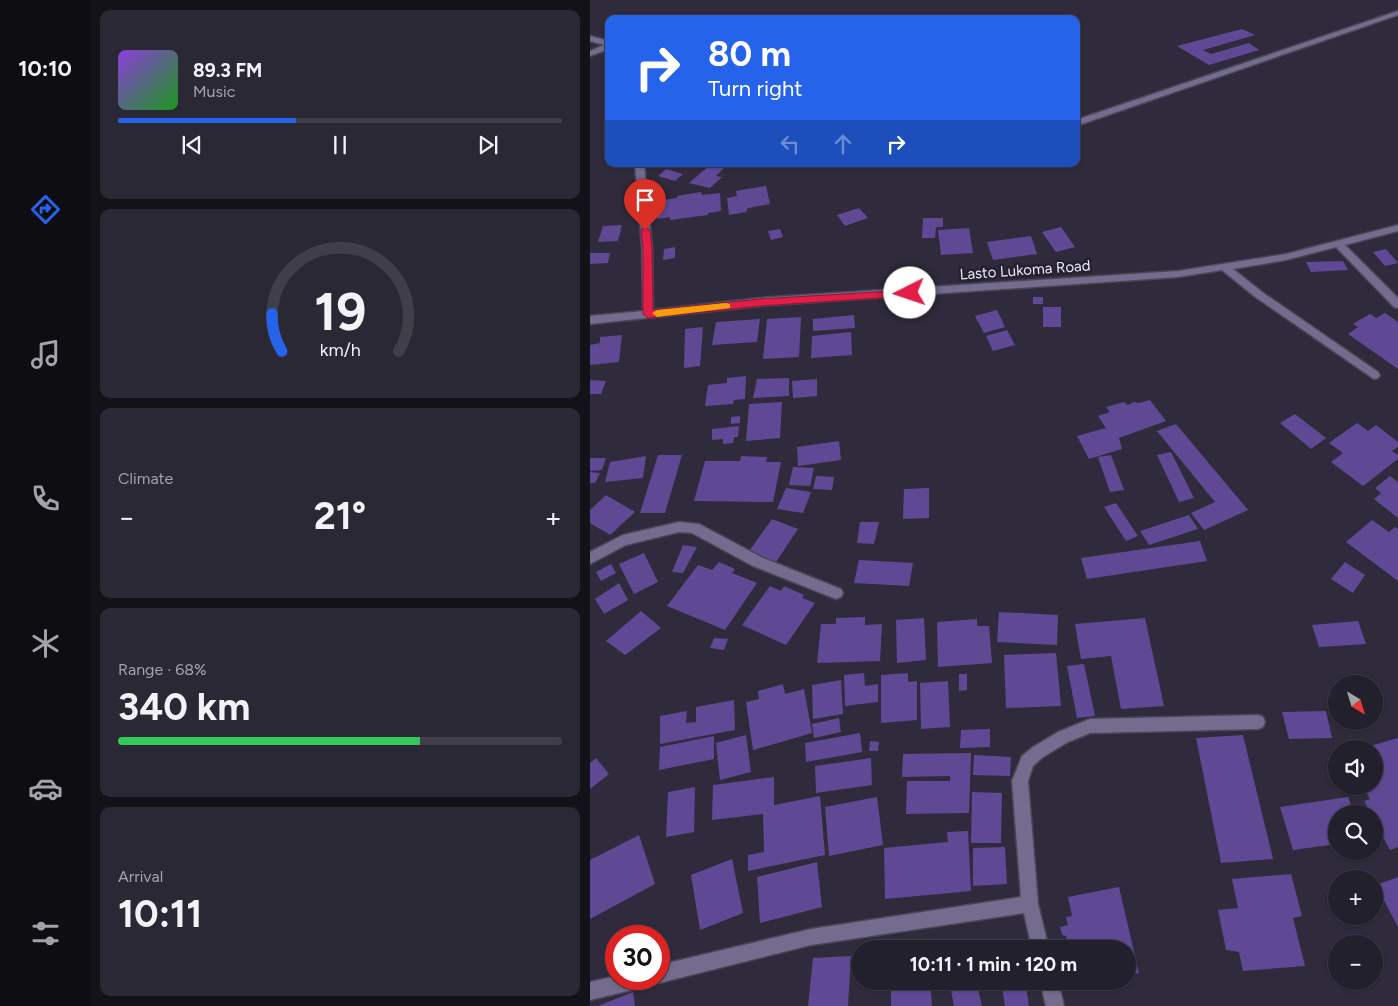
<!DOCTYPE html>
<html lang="en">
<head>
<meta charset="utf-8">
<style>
	:root { --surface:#23202d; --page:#2b2835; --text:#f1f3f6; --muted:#a3a3aa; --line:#403e49; --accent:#2563eb }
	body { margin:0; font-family:Figtree,sans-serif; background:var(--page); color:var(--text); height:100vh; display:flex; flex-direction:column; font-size:19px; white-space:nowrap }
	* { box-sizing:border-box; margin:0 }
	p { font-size:16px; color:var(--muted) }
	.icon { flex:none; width:28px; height:28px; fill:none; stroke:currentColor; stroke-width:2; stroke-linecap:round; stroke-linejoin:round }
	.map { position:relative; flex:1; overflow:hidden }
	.side { display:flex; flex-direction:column; gap:10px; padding:10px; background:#131219; width:500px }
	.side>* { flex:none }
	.hud { position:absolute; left:15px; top:15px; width:475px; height:152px; border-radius:10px; box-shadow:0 1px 4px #0004,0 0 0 1px var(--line); background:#2563eb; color:#fff; overflow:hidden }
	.needle { width:32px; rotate:142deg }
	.tools { position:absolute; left:738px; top:675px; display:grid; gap:10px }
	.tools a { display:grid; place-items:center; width:55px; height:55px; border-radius:50%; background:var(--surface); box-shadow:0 1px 4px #0004,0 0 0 1px var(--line); font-size:25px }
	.speed { position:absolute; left:15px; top:925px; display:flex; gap:10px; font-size:25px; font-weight:700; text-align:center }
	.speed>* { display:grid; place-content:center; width:65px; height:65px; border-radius:50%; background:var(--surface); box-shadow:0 1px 4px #0004,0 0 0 1px var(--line); line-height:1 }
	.speed .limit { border:8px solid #d22; background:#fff; color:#111 }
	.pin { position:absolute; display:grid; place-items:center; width:42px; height:42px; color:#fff; margin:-51px -21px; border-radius:50% 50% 50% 0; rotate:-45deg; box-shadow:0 0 5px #0007 }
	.pin .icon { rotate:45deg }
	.me { position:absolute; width:55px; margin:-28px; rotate:266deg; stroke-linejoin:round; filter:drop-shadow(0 0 4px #0008) }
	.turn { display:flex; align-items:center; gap:18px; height:105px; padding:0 20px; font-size:22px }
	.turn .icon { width:65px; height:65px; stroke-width:2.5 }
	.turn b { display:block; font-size:35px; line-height:42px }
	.lanes { display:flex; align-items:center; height:48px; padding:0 20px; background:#0003; justify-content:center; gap:25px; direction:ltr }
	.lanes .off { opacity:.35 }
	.big { font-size:38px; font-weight:700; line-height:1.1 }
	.side .card { flex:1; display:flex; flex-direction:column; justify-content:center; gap:8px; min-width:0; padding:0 18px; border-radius:10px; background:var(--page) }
	.side .dial { align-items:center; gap:0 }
	.dial svg { height:130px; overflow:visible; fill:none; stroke:var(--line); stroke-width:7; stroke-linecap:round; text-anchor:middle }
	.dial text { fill:var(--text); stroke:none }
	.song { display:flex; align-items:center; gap:15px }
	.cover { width:60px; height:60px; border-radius:8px; background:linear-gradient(135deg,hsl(270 70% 55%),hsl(120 70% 35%)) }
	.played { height:5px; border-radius:2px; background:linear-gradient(90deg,var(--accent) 40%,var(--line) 40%) }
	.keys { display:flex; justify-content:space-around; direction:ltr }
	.heat { display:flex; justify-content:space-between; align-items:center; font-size:28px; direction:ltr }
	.charge { height:8px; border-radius:4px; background:linear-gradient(90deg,#34c759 68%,var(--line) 0) }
	.trip { position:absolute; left:261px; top:940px; width:285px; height:50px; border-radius:25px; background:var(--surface); box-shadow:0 1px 4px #0004,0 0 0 1px var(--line); font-weight:700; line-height:50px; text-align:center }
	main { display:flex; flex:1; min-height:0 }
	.tab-bar { display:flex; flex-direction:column; width:90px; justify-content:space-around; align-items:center; background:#0e0d12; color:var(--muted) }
	.tab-bar .icon { width:35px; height:35px }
	.tab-bar .active { color:var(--accent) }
	.tab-bar b { font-size:22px; color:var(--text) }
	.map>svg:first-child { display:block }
	.building { fill:#5f4995 }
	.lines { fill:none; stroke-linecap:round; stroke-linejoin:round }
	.minor-casing { stroke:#494656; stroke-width:3 }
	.minor { fill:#736c8f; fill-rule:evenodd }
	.route { fill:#e11d48; stroke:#92132f }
	.slow { fill:#f59e0b }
	.labels { text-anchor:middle; stroke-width:5; stroke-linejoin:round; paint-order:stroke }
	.street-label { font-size:15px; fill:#ebe9f5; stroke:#252132 }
</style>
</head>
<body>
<main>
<nav class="tab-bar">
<b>10:10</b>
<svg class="icon active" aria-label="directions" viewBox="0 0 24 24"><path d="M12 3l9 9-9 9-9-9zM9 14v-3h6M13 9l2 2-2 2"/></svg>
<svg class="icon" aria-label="music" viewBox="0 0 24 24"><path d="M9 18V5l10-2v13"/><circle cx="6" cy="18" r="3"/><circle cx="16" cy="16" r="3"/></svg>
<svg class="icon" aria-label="phone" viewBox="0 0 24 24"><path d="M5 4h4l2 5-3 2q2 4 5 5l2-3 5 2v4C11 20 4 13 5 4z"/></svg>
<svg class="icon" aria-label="climate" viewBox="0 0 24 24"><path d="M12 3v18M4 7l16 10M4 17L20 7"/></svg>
<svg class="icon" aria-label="car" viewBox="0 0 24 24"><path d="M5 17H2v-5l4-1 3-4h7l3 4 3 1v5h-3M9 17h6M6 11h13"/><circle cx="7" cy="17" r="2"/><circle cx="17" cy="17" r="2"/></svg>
<svg class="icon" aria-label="filters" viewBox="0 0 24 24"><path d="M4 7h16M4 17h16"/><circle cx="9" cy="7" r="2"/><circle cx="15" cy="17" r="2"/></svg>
</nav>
<section class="side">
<div class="card">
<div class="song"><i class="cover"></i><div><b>89.3 FM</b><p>Music</p></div></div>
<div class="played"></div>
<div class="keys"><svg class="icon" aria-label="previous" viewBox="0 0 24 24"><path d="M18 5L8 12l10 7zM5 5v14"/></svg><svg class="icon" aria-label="pause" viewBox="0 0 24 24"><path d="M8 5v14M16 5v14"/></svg><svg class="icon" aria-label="next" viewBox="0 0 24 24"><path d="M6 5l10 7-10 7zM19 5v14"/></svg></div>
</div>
<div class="card dial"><svg viewBox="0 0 100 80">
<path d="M14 69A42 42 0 1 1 86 69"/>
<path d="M14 69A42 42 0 0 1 8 46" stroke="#2563eb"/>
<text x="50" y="56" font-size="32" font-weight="700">19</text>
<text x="50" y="72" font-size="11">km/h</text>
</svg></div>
<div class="card"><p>Climate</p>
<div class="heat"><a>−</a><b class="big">21°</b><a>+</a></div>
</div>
<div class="card"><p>Range · 68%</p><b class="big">340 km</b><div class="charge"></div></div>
<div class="card"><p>Arrival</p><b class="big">10:11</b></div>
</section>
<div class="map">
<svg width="808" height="1006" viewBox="0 0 808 1006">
	<rect width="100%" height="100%" fill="#2f2b3c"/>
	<path class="building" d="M652,29L665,35L613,50L621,54L659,43L669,50L619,65L587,46Z
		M120,165L134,168L126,176L132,177L120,188L99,183Z
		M76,169L93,174L85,181L68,176Z
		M176,186L180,204L158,208L156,212L139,215L137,198L147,196L146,191Z
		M111,192L112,195L130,193L131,211L118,213V215L80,220V217L67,219V201L87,198V196Z
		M269,208L278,218L255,226L247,215Z
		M333,218H353V227H346L345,238H332Z
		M32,225L28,241L8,242L13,226Z
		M471,227L485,247L466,252L452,232Z
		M379,228L383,253L351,255L348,230Z
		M190,229L193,237L181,240L178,231Z
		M441,236L447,254L403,260L397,242Z
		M85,247V258L73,260L74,249Z
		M796,249L808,263L795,266L783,252Z
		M0,253H20L18,263L0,264Z
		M753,261L758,270L721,272L716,262Z
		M443,297H453V304H443Z
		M453,307H471V327H453Z
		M407,310L415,327L394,333L385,316Z
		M795,313L808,322V369L758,334L768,327L763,324L780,314L786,318Z
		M264,315L265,328L223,331V319Z
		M211,317L209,357L173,359L177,319Z
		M170,319L167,342L122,345L126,322Z
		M113,327L110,366L94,368L95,329Z
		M417,330L425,345L403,351L396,336Z
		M261,332L262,355L221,358L222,336Z
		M32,335L29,362L0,365V345L10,343V337Z
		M156,376L155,399L144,400L143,404L115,406L118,385L137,383V378Z
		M199,378V396L163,398L167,379Z
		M227,379V396L203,398L202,381Z
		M0,380L16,381L11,394H0Z
		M560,400L576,421L529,438L532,449L499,459L487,436L516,428L508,416L520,412L516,407L534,402L538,405L544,402L549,403Z
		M192,402L190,438L156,441L159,404Z
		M705,414L736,438L721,449L690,423Z
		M150,416V423L141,424V417Z
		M767,423L778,431L786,425L808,442V447L802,451L808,455V459L773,486L741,462L753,453L739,443Z
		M586,424L658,510L614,530L601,513L625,502L567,431Z
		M149,426L148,437H144L143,443L133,444V439L122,440V429Z
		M249,441L251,460L208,466L207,447Z
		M581,452L604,498L589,502L567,455Z
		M68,455H92L75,513H50Z
		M521,455L534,490L520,492L508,457Z
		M56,456L53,478L15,482L20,462Z
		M151,456L177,457L176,462H191L183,502L104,501L115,461H150Z
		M0,458H16L12,470L0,471Z
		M203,467L224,468L220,486L199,485Z
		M0,472L10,473L5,483H0Z
		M226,476L244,477L242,490L223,489Z
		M800,476L808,482V518L784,499L791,493L785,488Z
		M196,488L221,492L213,513L187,509Z
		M339,488V518L313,519L314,489Z
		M16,495L45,512L20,535L0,523V510Z
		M526,503L548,536L536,541L514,507Z
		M599,515L608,529L559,545L550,531Z
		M182,519L208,529L184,565L157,554Z
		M782,520L799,532L805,527L808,529V581L756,542Z
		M270,522H289L284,544L267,543Z
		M610,541L617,561L497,579L491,558Z
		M93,545L107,547L93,573L82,572Z
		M54,553L68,582L44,594L29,564Z
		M269,560L323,563L319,586L264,583Z
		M129,562L145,569L142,573L167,583L135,630L77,606L108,565L122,570Z
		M755,562L775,575L763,593L741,579Z
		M21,564L26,573L11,581L6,572Z
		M29,583L38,600L14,614L5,599Z
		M180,586L191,591L194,586L214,595L212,598L225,603L196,645L152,625Z
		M51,611L71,628L35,655L16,641Z
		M409,612L468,615L467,645L407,642Z
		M275,617V625L292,624L290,661L227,663L231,624H246V618Z
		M334,618L336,660L307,663L306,620Z
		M555,618L574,706L531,709L521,656L491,659L485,624Z
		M387,619V626H399L402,663L348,667L347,622Z
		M768,621L776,644L729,647L722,625Z
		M124,638L138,639L134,650L120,648Z
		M466,653L471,706L416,708L414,655Z
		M494,664L505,716L487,718L477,666Z
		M274,673L275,686L288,684V702L255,706L254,675Z
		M318,673V682L327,681V720L291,723V675Z
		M369,674H377V690L369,691Z
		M251,680L253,714L223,719L222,685Z
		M358,681L360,727L331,729L330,683Z
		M193,684L195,694L214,689L222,733L163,750L156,702L169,699L168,691Z
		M144,700L145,730L70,744V716L97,711L96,723L106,722V707Z
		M736,711L742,738L699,739L692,712Z
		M249,718L251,732L224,738L222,724Z
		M400,729V747L370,748L371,730Z
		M270,733L272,752L216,762L215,743Z
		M156,735L161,772L130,780L126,743Z
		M653,735L683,859L631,863L606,738Z
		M124,736V759L69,770L70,747Z
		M808,738V847L800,850L784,820V814H781L774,801L780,799L773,786H784V749L773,748Z
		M280,741L289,742L288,751H279Z
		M381,753L379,813L316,814L317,781H360V776L312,777L313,754Z
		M384,755L421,757L420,776L383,775Z
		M6,758L19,774L0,789V763Z
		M281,758L282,785L226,793L225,766Z
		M184,777V805L230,796L235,855L158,871V855L174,852L173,814L122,820L123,785Z
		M105,787L104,832L76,837L78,792Z
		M382,792L412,793L411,843H381Z
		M287,797L293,845L239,856L235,807Z
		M758,797L764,814H746V844L703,850L690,807Z
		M378,831L381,891L295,899L294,848L358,842L357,832Z
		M49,835L65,884L0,919V860Z
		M415,847L417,884L383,886V848Z
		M142,859L153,913L110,930L101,875Z
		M227,862L232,907L170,923L167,877Z
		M701,874L712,916L703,918L715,966L653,971L649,952L636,950L628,910L648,908L642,879Z
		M808,877V927L786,885Z
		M529,887L549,973L538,975V949H483L482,944L478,945L476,936L472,935L470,927L478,925L476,917L482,916L478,897Z
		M261,956L258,1006H218L223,958Z
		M301,981H340L342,1006H301Z
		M359,981H386L392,1006H364Z
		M411,981H435L439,1006H415Z
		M43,992L45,1006H8Z"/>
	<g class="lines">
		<g class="minor-casing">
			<path id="minor" d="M808,11V15L486,126V120Z
				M0,36L19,41V49L0,56V51L14,45L0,41Z
				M45,164H54L62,247L63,310L170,298L588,271L696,254L808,225V231L755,245L808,298V308L804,307L746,247L696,260L643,269L672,292L788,372L790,375L788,378L784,379L664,296L632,270L588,277L170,306L0,324V316L53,311L52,247Z
				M89,522L109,524L173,558L251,589L253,593L251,597L246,599L241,597L163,566L102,533L89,532L36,545L0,564V552L33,535Z
				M668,715L673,717L675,722L673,727L668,729L500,733L478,742L453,757L443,766L438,781L448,904L459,949H442L434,913L221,945L69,983L63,980L69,979V965L221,929L431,897L422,781L432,756L443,747L468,732L500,719Z
				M26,976V979H59L56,985L50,988L0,1000V982Z
				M450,981H468L474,1006H456Z"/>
		</g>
		<use href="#minor" class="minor"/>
	</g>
	<path class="route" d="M55,227L60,230L62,247L63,310L170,299L320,290L324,293L320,296L170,306L58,318L53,314V247L51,230Z"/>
	<path class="slow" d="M136,303L140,304V308L67,317L62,313L67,310Z"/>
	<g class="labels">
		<g class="street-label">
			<text transform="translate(435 270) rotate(-4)" y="5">Lasto Lukoma Road</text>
		</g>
	</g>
</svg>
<div class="tools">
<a><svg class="needle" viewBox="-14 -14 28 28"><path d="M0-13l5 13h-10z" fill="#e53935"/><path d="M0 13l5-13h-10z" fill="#a3a3aa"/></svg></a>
<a><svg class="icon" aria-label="sound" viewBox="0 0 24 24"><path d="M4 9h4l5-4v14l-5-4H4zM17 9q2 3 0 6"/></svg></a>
<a><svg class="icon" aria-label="search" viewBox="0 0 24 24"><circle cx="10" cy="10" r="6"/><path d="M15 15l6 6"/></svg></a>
<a>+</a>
<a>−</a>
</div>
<div class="speed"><div class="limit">30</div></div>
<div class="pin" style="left:55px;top:230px;background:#d93025"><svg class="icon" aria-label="arrive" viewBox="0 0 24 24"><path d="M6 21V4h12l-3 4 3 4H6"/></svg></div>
<svg class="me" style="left:320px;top:293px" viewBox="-20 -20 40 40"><circle r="19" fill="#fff"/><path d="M0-13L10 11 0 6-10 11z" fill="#e11d48"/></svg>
<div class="trip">10:11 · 1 min · 120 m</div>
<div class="hud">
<div class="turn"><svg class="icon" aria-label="right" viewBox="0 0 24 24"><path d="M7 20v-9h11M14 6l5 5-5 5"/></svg><div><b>80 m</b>Turn right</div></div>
<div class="lanes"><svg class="icon off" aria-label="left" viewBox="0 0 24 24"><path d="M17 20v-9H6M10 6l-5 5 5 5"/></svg><svg class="icon off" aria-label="ahead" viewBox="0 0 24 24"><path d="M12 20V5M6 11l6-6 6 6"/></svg><svg class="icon" aria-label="right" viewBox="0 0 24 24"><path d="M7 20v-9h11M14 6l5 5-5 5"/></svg></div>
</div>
</div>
</main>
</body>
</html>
